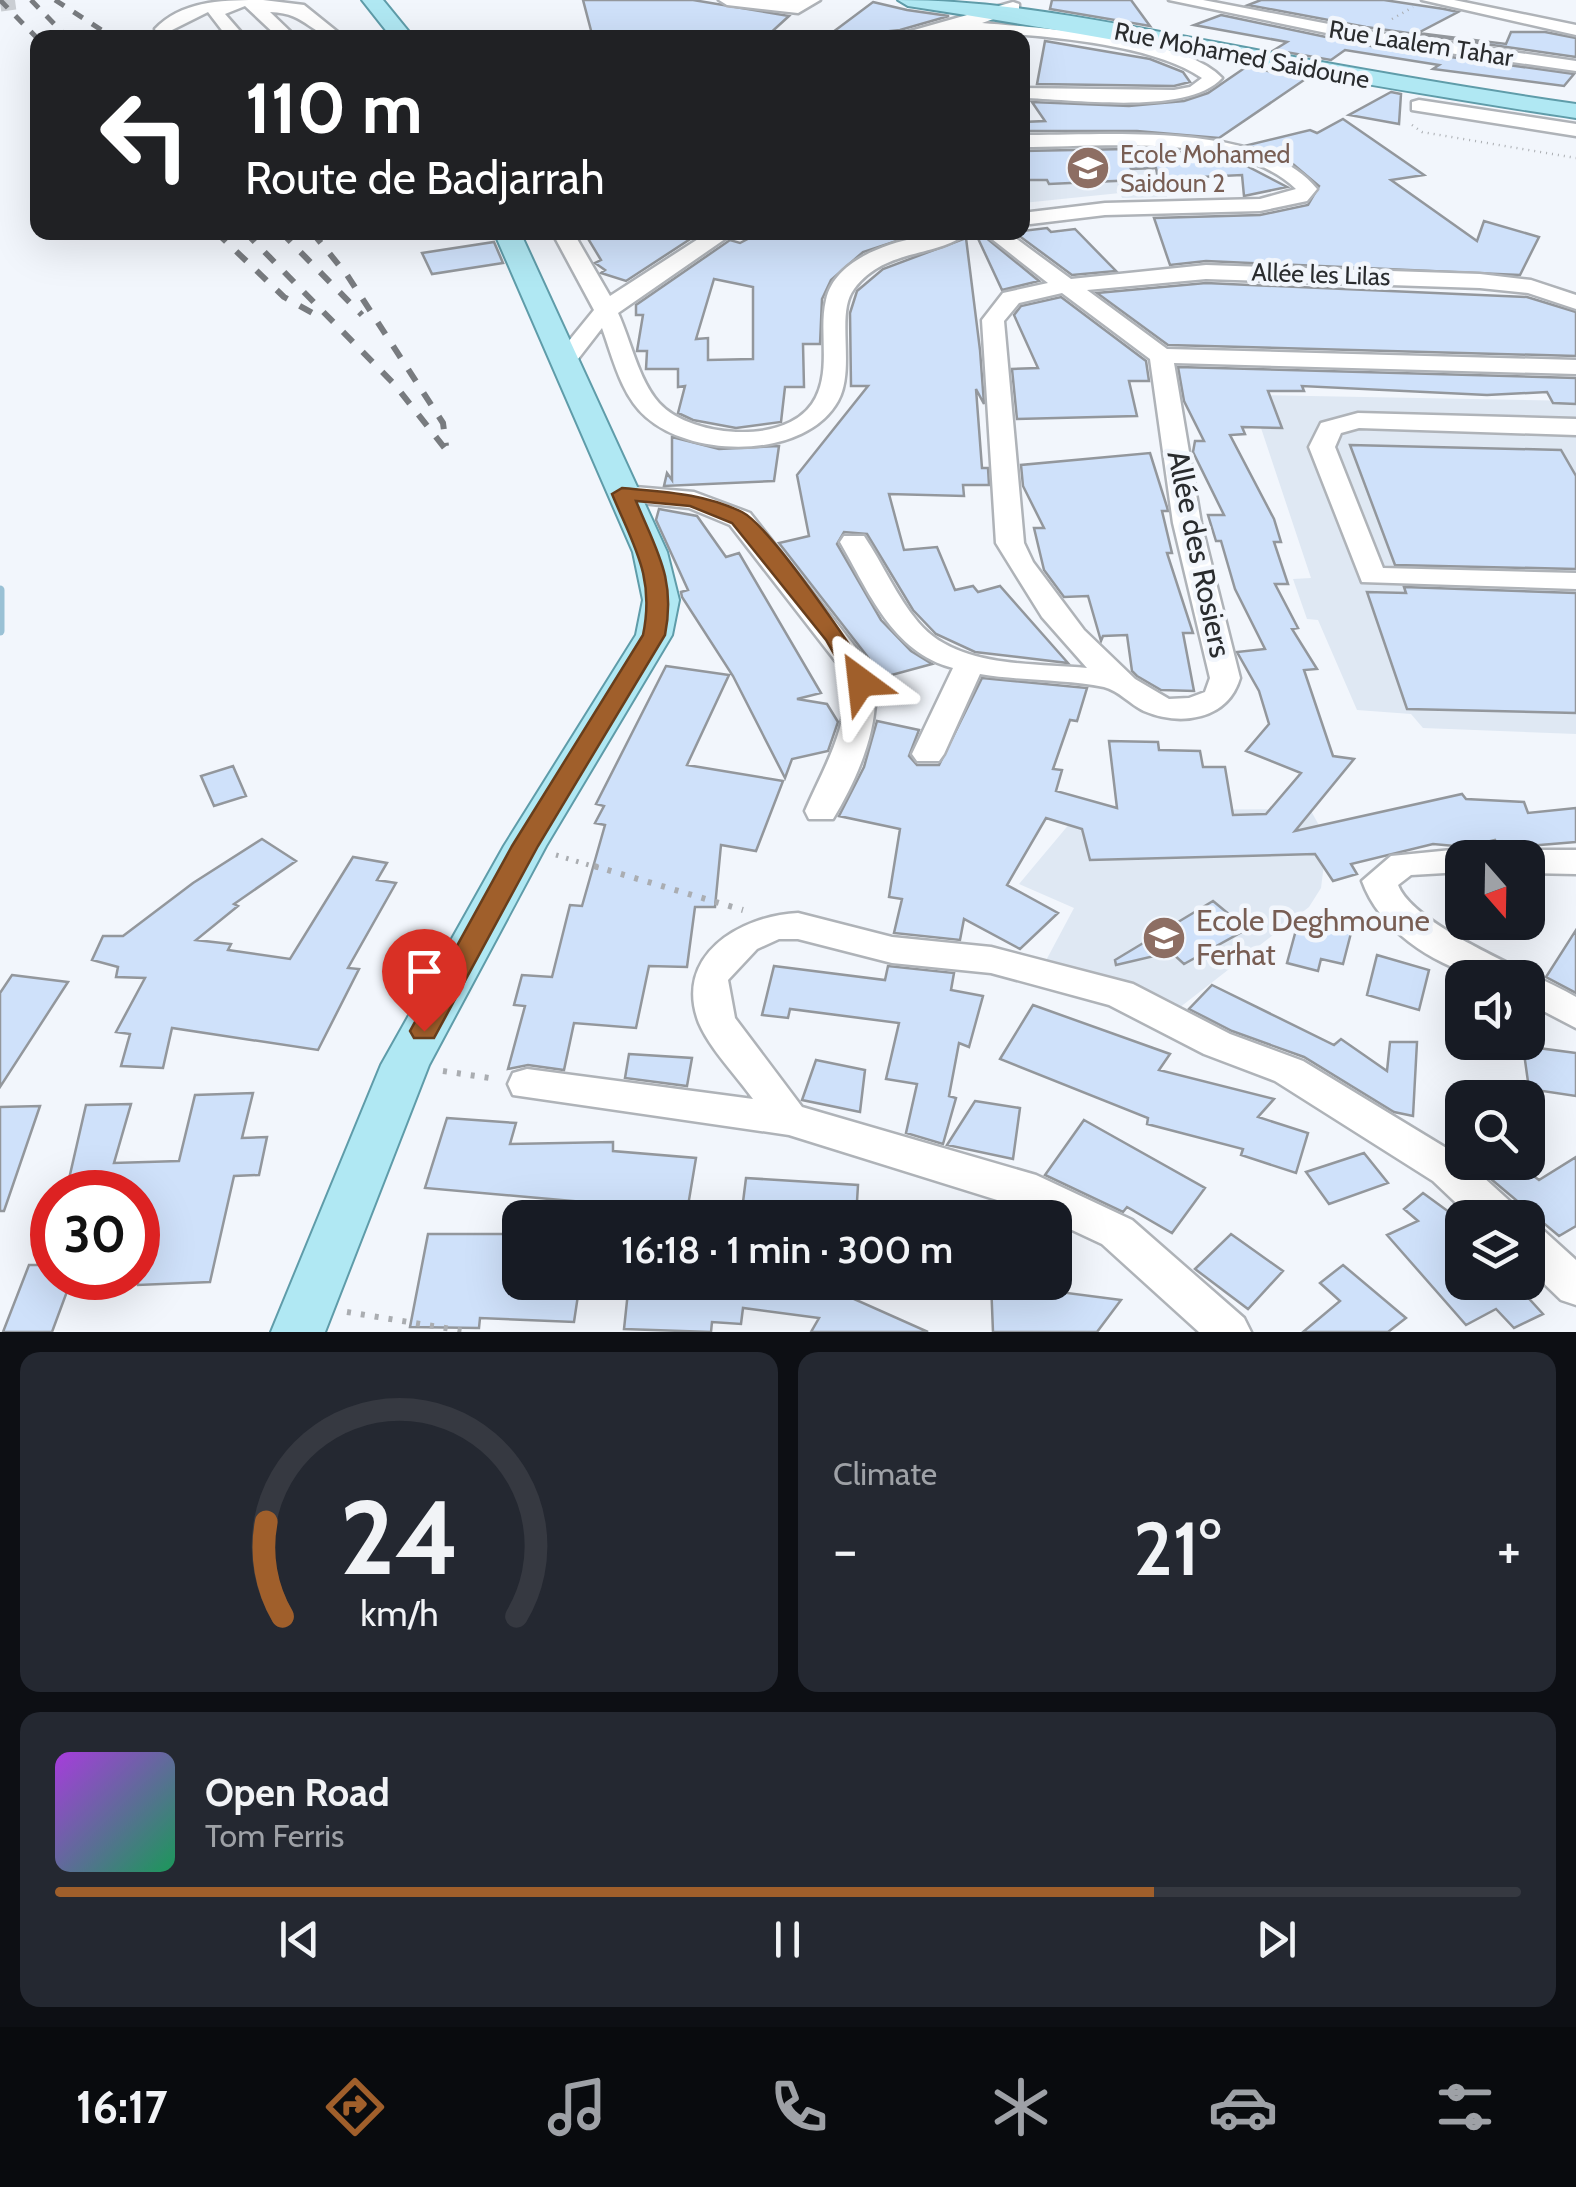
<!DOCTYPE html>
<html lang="en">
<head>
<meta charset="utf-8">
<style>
	:root { --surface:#171b24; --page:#242831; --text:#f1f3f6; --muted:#9ea1a6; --line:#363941; --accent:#a05f2b }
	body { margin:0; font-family:Cabin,sans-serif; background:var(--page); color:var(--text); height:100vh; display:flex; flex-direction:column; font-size:38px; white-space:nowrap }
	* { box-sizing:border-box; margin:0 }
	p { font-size:32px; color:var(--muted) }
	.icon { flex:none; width:55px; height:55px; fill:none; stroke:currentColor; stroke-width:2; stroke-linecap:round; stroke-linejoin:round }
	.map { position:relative; height:1332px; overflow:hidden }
	.panel { display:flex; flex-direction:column; gap:20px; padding:20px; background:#0d0f14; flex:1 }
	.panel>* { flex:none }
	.banner { position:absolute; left:30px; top:30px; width:1000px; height:210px; border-radius:20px; box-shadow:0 10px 40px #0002; background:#202124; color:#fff; overflow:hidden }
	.needle { width:65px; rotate:160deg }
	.buttons { position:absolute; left:1445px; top:840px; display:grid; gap:20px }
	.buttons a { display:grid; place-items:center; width:100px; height:100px; border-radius:20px; background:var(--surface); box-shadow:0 10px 40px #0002; font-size:50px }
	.speed { position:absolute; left:30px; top:1170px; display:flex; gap:20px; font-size:50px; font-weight:700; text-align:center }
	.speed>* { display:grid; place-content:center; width:130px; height:130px; border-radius:50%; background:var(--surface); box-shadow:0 10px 40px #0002; line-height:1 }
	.speed .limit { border:15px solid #d22; background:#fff; color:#111 }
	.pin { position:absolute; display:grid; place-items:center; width:85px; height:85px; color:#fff; margin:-102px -42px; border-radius:50% 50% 50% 0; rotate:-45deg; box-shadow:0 0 10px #0007 }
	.pin .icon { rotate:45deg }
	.me { position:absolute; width:110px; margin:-55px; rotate:330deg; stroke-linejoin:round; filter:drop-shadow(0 0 8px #0008) }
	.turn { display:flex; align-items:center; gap:35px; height:210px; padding:0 50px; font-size:45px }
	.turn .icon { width:130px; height:130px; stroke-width:2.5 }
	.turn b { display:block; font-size:70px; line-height:85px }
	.big { font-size:75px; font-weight:600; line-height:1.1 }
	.panel .tile { flex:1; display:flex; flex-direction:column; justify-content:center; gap:15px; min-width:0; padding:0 35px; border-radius:20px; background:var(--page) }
	.panel .dial { align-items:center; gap:0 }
	.dial svg { height:260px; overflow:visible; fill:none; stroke:var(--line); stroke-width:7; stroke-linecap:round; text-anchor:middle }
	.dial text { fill:var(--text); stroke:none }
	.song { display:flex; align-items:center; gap:30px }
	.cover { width:120px; height:120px; border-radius:15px; background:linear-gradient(135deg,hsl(280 70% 55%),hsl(150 70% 35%)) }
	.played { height:10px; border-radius:5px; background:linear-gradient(90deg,var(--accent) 75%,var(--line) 75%) }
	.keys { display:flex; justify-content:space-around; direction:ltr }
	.heat { display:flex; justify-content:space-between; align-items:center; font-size:55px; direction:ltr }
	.panel .tiles { flex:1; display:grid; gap:20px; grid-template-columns:1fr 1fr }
	.tile:last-child { grid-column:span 2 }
	.trip { position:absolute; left:502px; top:1200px; width:570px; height:100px; border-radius:20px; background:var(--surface); box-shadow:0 10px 40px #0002; font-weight:600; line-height:100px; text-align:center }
	.dock { display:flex; height:160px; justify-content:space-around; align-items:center; background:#090b0e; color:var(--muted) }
	.dock .icon { width:70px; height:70px }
	.dock .current { color:var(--accent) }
	.dock b { font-size:45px; color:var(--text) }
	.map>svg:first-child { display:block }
	.built { fill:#dfe8f3 }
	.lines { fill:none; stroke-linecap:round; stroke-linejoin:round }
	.stream { stroke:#9ac1d5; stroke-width:9 }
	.building { fill:#cfe1fa; stroke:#93979c; stroke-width:2.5; fill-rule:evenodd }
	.minor-tunnel { stroke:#caced3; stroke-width:19; stroke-dasharray:19 9; stroke-linecap:butt }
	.minor-casing { stroke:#afb3b8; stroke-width:5 }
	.major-casing { stroke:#5f9ca9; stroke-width:4 }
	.path-far2 { stroke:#aaadb1; stroke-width:2.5; stroke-dasharray:1 5; stroke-linecap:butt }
	.path-far1 { stroke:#aaadb1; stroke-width:5; stroke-dasharray:2.5 8; stroke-linecap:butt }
	.path { stroke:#aaadb1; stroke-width:6; stroke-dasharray:4 10; stroke-linecap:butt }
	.minor { fill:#fff; fill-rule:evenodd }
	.major { fill:#b0e8f3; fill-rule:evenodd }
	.rail-far1 { stroke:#787b7f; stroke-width:5; stroke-dasharray:11 11; stroke-linecap:butt }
	.rail { stroke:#787b7f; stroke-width:6; stroke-dasharray:14 14; stroke-linecap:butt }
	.route { fill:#a05f2b; stroke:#683e1c; stroke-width:2.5 }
	.labels { text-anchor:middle; stroke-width:9; stroke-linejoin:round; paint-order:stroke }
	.far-street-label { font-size:25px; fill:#2a2c2e; stroke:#f2f6fc }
	.far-education-label { font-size:25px; fill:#785e54; stroke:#f2f6fc; text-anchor:start }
	.street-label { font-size:30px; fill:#2a2c2e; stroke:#f2f6fc }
	.education-label { font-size:30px; fill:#785e54; stroke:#f2f6fc; text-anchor:start }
</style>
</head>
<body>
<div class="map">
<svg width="1576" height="1332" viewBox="0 0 1576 1332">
	<rect width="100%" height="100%" fill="#f2f6fc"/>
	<path class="built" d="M1140,143L1167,197L1122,198L1120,193L1023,203L1022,144Z
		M1250,395L1576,401V734L1423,728L1411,714L1357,710L1318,620L1307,619L1293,579L1311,578Z
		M1310,809L1327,840L1321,888L1309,907L1170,1015L1042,968L1074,908L1019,884L1081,810Z"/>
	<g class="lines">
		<path class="stream" d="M0,590V631"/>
	</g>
	<path class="building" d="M583,0H693L789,16L765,38H593Z
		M1052,0H1131L1150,26L1050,9Z
		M1261,0H1384L1444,9L1458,12L1418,33L1506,44L1511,32H1545L1576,38V57L1366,27L1248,5Z
		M873,2L907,10L949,16L900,30L825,38Z
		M1221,15L1364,45L1574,74L1564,86L1433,69L1439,65L1345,50L1331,60L1274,50L1287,42L1194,25Z
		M1045,41L1150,59L1183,72L1190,82L1174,86L1037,84Z
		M1246,67L1307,78L1219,138L1137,131H1022V122L1045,121L1032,102L1129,106L1184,101L1208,93Z
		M1391,92L1401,94L1399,124L1349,115Z
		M1343,119L1424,175L1391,180L1477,241L1484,221L1539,237L1520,275L1206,261L1170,265L1154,218L1260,215L1308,205L1319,186L1293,164L1248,145L1310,130L1317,133Z
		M1128,149L1194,153L1182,161L1207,155L1239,162L1287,187L1244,196L1242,175L1158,179L1156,168L1131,169L1136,180L1049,184L1047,180H1029L1022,165V151Z
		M1047,228L1051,232L1075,229L1116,271L1072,275L1014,232Z
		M584,232H701L626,281L601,273L605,270L595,263L601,260Z
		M761,232H924L863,252L831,280L822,299L820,344H803L804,387H785L781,422L736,428L693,420L678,413L685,386L678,387V369H646L647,351H637L643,315H636V305L730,240L740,243ZM714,279L753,287V359L708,360V338L696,339Z
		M975,232H979L1039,281L1002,290Z
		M966,238L980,350L984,404L976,389L982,468H988L989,485H963L964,496L889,494L904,550L937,547L955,590L973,586L978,592L1000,586L1068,663L975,652L936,634L913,610L867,534L844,532L837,544L881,620L911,651L932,664L877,679L874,665L779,543L809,536L797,475L868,386H851L850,313L857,291L883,269Z
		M494,242L503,263L432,274L422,253Z
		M1206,283L1527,297L1576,312V356L1168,345L1097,293Z
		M1061,297L1146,361L1149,381H1129L1137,416L1017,419L1012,369L1038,368L1014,315L1021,306Z
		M1178,367L1576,378V404L1553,403L1547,392L1487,395L1302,386L1304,391H1268L1282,428L1242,427L1245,434L1230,435L1274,519L1281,542H1274L1288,584H1275L1298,628L1292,629L1317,669L1304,670L1333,756L1354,759L1295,831L1462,794L1466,799L1524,802L1528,813L1576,808V842L1528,846L1502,854L1495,840L1466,847L1433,844L1351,864L1357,874L1333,881L1315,854L1090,860L1082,829L1046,818L1007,885L1058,913L1020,949L964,919L960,940L894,933L902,899L889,897L900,829L839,816L864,767L877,721L919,730L909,756L917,765H939L982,678L1087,688L1077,721L1070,720L1053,769L1062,770L1056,791L1117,808L1109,741L1158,742L1159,750L1200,751L1203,767H1225L1233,815L1266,814L1301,773L1246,751L1269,724L1259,691L1237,652L1265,649L1235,589L1221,541H1216L1208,515H1224L1193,452L1195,441H1204L1184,401Z
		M672,437L719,449L779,446L774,481L664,486L667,473L672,480Z
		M1350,445L1561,450L1576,476V569L1395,565Z
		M1150,453L1167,507L1168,511H1162L1172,553H1167L1193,633H1183L1194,691L1161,690L1137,676L1132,671L1127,635L1103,636L1101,641L1088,596L1064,597L1044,570L1034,528H1044L1023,486L1021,465Z
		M659,509L697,516L726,557L739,553L821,693L797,699L827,704L838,722L828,751L792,759L785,778L733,676L682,597L681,592L688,590L656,520Z
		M1404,587L1576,593V713L1407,709L1367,592L1406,593Z
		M666,666L729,675L687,765L783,781L756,851L721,845L715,907H695L687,967L649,966L636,1028L574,1023L564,1070L528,1065L508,1069L525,1006L514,1005L522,975L552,977L570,905L582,906L605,825L595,823L604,806L596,804Z
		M233,766L246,796L214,806L201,776Z
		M262,839L296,861L234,904L238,906L196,940L231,944L228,950L290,959L353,857L387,863L377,880L396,883L348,968L359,969L318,1050L172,1028L163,1068L121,1066L130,1034L116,1032L145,978L116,977L118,967L92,960L103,936H123L193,883Z
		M1213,901L1247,929L1184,964L1171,952L1116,965L1115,960Z
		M1299,919L1351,933L1343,964L1321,959L1318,971L1287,963Z
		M1576,930V993L1546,977Z
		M1377,955L1429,970L1419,1010L1367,995Z
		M774,966L885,980L888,966L954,973L951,990L983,996L969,1047L959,1043L949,1096L956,1098L943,1144L906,1133L917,1084L886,1079L899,1023L790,1009L788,1018L762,1015Z
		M12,975L68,982L0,1087V993Z
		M1212,985L1334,1045L1341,1039L1387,1071L1390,1042H1417L1413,1116L1394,1112L1304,1057L1232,1031L1189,1009Z
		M1033,1005L1170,1054L1159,1070L1274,1099L1258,1117L1308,1133L1296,1173L1241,1155L1243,1149L1147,1124L1148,1118L1000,1059Z
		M1523,1046L1576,1053V1096L1529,1089Z
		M629,1054L692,1058L687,1086L625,1078Z
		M816,1060L865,1070L860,1112L802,1100Z
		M253,1093L242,1138L267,1137L259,1175L234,1176L210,1282L138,1285V1192H66L86,1105L131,1104L114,1163L179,1161L195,1095Z
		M975,1101L1020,1108L1013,1159L947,1145Z
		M40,1106L4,1211H0V1107Z
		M447,1118L516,1123L510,1144L613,1142V1151L696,1158L686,1218H628L630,1207H594V1203L425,1188Z
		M1084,1120L1205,1188L1172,1233L1127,1207L1123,1212L1045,1175Z
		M1364,1153L1388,1183L1329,1204L1306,1172Z
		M1576,1157V1226L1559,1236L1491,1179L1515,1162L1539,1180Z
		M746,1178L858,1185L856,1218H741Z
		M1423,1193L1449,1212L1455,1207L1462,1214V1282H1514L1543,1314L1514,1328L1496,1309L1466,1325L1387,1235L1418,1221L1404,1209Z
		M428,1234H520V1282H580L574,1322L480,1318L479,1328L410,1327Z
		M1231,1234L1283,1271L1248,1309L1195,1269Z
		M29,1265H52V1278H72L52,1332H3Z
		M1343,1265L1406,1318L1388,1332H1303L1340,1301L1320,1283Z
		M629,1282H816L928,1332H811L819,1318L743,1308L741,1324L712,1322L711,1332L624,1329Z
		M991,1282H1058L1059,1292L1121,1300L1097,1332H993Z"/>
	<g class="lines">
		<path class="minor-tunnel" d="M0,2L15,0"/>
		<g class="minor-casing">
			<path id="minor" d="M263,0L304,5L345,38C309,38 310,13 270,12L297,38H279L245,6L225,14L246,38H228L208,12L172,30L176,38H159L155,29C182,0 225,0 263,0Z
				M719,0H820L798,13L727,5Z
				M1169,0H1203L1365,31L1576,61V71L1365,41Z
				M1422,0H1454L1576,25V35Z
				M1013,2L1019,4V10L982,23C1039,28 1183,36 1222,78C1188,116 1073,99 1022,98V88L1174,90L1190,87L1202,78C1149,41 1026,34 962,31C937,31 911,38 886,38Z
				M1419,100L1576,124V136L1412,110V102Z
				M1022,135C1103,136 1262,120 1317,189L1307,201L1260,211L1105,215L1022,225V213L1105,203L1260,199L1296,189C1238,132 1100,147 1022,147Z
				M552,232H573L610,296L709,232H735L618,313C631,341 638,379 659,403C690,437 783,446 812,404C833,373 818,333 826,300C837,248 925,232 968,232C939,258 885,247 854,289C835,313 856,369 838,401C806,459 693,459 646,417C621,395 613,358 602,328L571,368H555V358L594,310Z
				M983,232H1007L1071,279L1206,265L1480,274L1531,280L1576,295V309L1528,293L1480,288L1206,279L1087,290L1167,349L1576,360V374L1174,363L1201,523L1240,678C1228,719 1182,727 1144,711C1131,705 1118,690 1104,687C1064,679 1021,681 980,674L944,754L939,761H917L912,754L953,668C892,652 869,592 840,542L844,536H864C883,564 896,596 918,622C956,668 1032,663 1087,668L1042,617L996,543L982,320L1003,293L1048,283ZM1062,293L1150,359L1173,523L1210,678L1205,692L1189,698L1169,699L1135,679L1084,630L1033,562L1024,543L1004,321L1019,303Z
				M1358,413L1576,419V435L1359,428L1341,433L1335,447L1383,568L1576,573V589L1362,582L1309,447L1321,423Z
				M623,486L694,492L750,513L871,667C886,715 858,778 833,819H809L805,811C824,766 856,718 841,668L730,525L689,508L614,500L610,494Z
				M1462,849L1477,858H1462V872L1411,875L1398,885C1414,927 1534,973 1576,997V1028L1528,1003V978C1513,978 1494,981 1480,977C1431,963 1379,929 1362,881L1391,856Z
				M1528,850H1576V874L1528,873V858H1514Z
				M798,913L892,937L991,947L1133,984L1230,1034L1303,1061L1461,1157L1515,1206L1520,1218H1472L1433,1181L1275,1081L1204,1054L1109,1005L991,973L892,963L798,939H779L757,949L728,980L735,1018L802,1107L1036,1175L1132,1220L1244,1318L1251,1332H1199L1102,1244L1055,1222V1218L789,1135L513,1095L508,1084L513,1073L527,1069L753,1099C736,1075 710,1049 699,1023C673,956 739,916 798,913Z
				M1528,1224L1543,1230L1576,1260V1305L1561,1300L1528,1268Z"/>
		</g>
		<g class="major-casing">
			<path id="major" d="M362,0H383L414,38H392Z
				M898,0C1009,0 1121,25 1230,45C1345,67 1460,87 1576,104V118C1353,85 1131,40 908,6Z
				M494,232H520L667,552L679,600L672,635L546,846L429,1065L325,1332H271L381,1065L504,846L636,635L643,600L633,552Z"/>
		</g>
		<path class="path-far2" d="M1392,19L1413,7
			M1412,125L1422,132L1576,158"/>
		<path class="path-far1" d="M556,855L602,869"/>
		<path class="path" d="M594,866L743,910
			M443,1071L496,1079
			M347,1312L470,1332"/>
		<use href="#minor" class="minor"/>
		<use href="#major" class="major"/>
		<path class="rail-far1" d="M0,0L38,39
			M31,0L68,38
			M55,0L114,38"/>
		<path class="rail" d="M216,232L284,297L316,315
			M245,232L395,385L447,451
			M281,232L362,315
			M312,232L347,275L443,423L446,446"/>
	</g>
	<path class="route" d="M622,488C665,492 703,493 742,512C770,526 854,650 873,682L861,689L853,687L826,640L732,523L690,506L636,501C657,552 676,579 665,635L538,846L434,1038H414L410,1031L512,846L643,635C655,577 634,547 612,494Z"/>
	<defs>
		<g id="school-disc" transform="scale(2.25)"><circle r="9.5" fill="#8d6e63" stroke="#f2f6fc"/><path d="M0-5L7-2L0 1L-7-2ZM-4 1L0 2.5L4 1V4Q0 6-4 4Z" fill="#fff"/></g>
	</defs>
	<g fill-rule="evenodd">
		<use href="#school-disc" x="1088" y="168"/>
		<use href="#school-disc" x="1164" y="938"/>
	</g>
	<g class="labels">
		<g class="far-street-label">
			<text transform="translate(1421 43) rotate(9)" y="9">Rue Laalem Tahar</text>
			<text transform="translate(1242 55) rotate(11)" y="9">Rue Mohamed Saidoune</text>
			<text transform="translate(1321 274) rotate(2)" y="9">Allée les Lilas</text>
		</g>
		<g class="far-education-label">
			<text x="1120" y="163">Ecole Mohamed<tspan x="1120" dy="29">Saidoun 2</tspan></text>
		</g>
		<g class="street-label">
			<text transform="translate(1199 554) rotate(78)" y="10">Allée des Rosiers</text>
		</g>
		<g class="education-label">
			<text x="1196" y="931">Ecole Deghmoune<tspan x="1196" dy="34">Ferhat</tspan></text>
		</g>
	</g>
</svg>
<div class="buttons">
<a><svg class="needle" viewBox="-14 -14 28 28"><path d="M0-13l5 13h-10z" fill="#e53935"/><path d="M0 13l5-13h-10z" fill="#9ea1a6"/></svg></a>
<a><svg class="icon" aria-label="sound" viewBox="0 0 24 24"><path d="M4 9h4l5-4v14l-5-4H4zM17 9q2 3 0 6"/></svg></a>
<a><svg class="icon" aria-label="search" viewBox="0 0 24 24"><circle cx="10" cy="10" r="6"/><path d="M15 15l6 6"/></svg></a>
<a><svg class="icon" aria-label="layers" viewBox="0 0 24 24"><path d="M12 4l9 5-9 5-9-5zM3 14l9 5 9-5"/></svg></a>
</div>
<div class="speed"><div class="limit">30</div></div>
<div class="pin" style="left:424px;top:1031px;background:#d93025"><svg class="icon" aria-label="arrive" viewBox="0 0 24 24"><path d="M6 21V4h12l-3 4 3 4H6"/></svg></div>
<svg class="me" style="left:861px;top:682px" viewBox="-20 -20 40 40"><path d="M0-17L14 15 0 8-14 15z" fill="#a05f2b" stroke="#fff" stroke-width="4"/></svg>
<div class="trip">16:18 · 1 min · 300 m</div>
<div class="banner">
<div class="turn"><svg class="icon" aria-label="left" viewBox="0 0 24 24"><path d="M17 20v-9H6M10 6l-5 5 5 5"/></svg><div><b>110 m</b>Route de Badjarrah</div></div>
</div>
</div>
<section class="panel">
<div class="tiles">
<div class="tile dial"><svg viewBox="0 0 100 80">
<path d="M14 69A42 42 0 1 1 86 69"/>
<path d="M14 69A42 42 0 0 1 9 40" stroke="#a05f2b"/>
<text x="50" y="56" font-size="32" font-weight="700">24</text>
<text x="50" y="72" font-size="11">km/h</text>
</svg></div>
<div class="tile"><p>Climate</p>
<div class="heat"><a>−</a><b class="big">21°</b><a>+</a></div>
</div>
<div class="tile">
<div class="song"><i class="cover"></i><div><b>Open Road</b><p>Tom Ferris</p></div></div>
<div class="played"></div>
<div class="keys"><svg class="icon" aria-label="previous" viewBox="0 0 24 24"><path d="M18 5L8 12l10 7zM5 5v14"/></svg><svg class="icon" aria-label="pause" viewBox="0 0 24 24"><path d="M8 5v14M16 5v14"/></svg><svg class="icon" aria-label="next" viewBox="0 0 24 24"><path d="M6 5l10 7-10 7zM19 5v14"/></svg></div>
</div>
</div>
</section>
<nav class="dock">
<b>16:17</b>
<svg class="icon current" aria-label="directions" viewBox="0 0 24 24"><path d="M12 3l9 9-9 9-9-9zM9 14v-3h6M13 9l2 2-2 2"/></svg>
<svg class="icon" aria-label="music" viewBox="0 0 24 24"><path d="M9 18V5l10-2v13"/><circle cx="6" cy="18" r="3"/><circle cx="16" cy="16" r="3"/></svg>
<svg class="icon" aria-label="phone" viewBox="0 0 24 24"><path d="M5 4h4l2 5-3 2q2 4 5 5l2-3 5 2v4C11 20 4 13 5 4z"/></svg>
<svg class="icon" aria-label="climate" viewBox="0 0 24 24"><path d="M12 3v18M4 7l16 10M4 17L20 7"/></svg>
<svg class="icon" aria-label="car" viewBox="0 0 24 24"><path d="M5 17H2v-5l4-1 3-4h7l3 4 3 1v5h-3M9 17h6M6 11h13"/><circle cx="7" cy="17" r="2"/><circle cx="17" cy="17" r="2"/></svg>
<svg class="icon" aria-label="filters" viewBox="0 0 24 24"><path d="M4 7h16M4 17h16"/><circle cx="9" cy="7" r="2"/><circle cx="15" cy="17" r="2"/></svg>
</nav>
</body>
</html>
